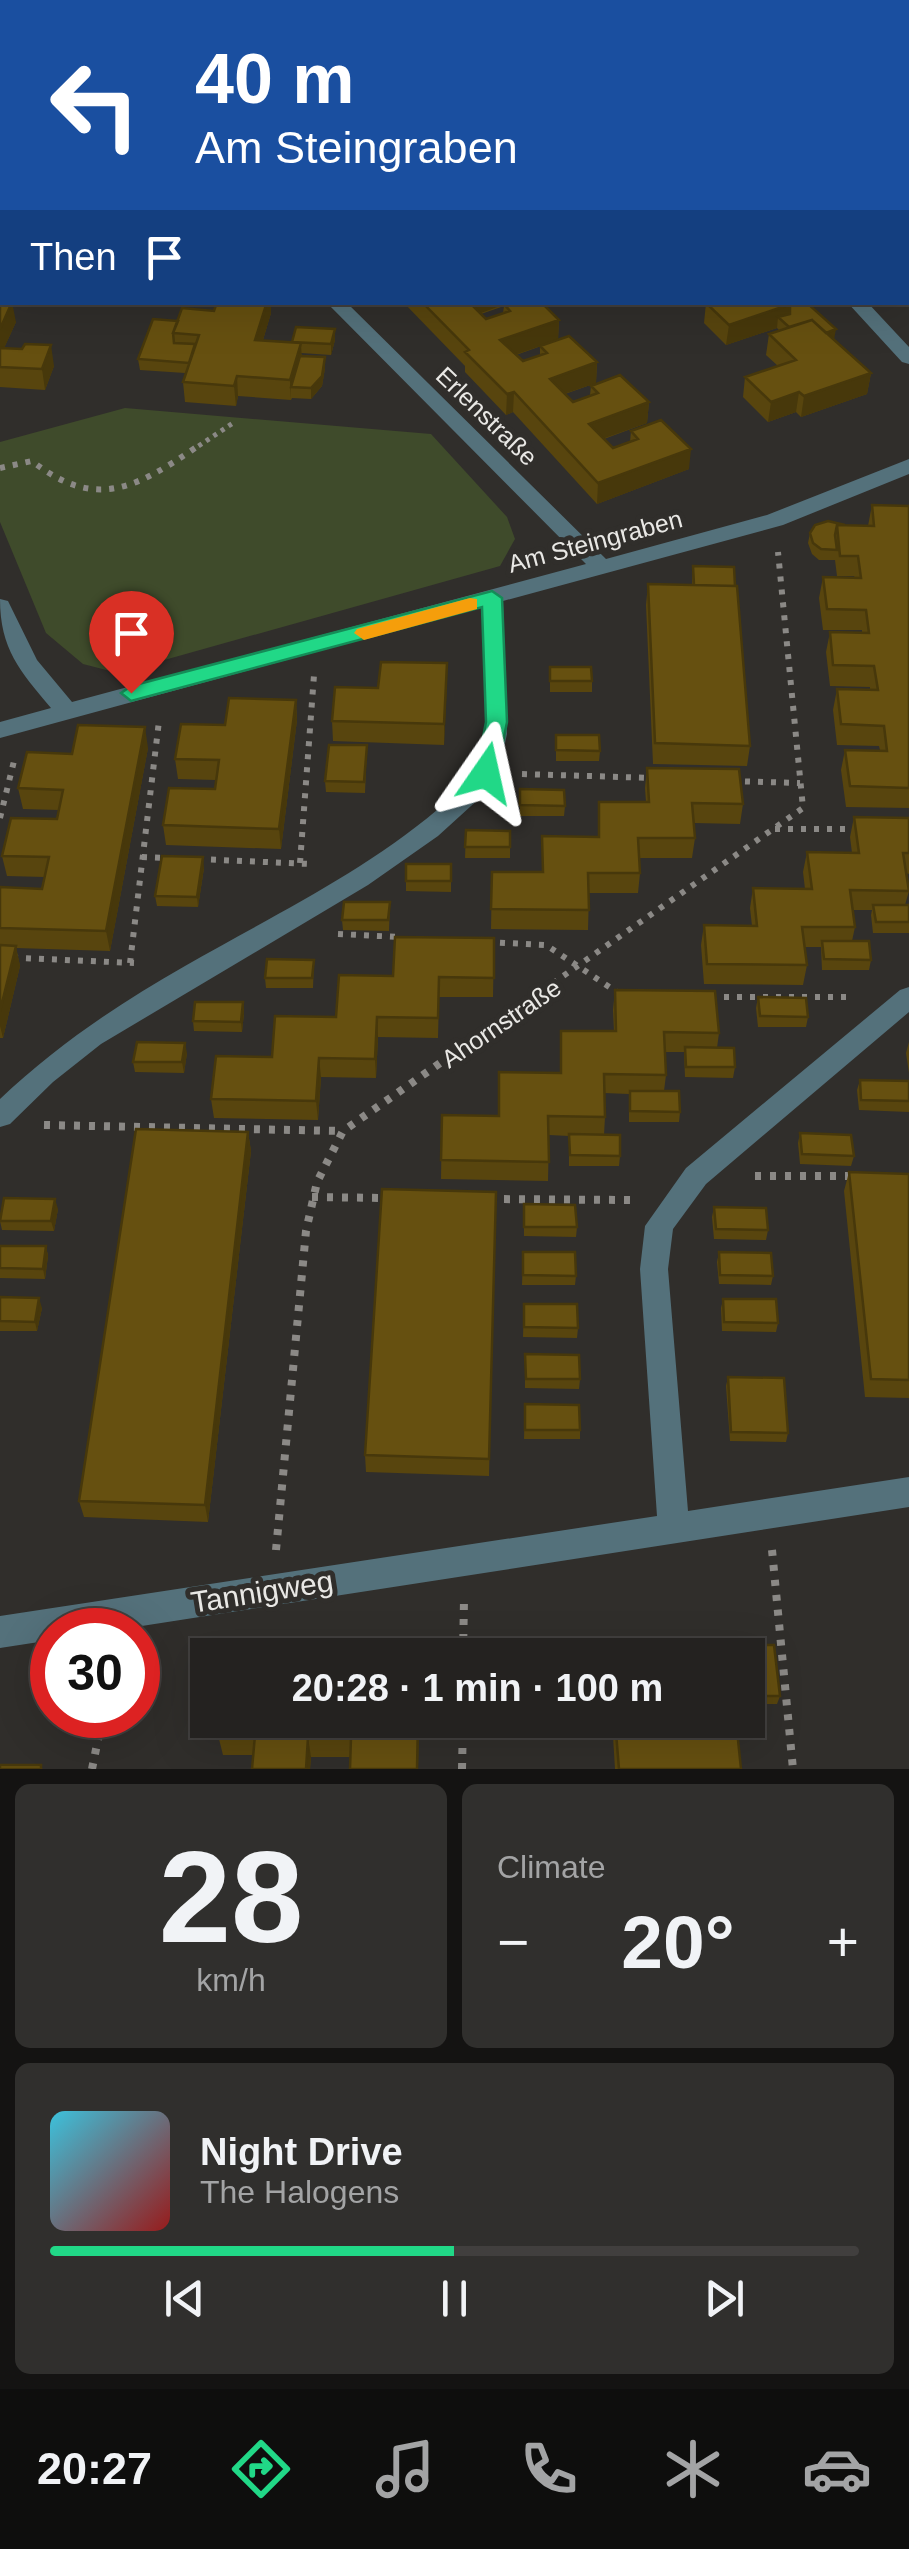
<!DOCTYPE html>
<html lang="en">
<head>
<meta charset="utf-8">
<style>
	:root { --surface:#242220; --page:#302f2d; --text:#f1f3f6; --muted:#a3a4a5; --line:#413f3e; --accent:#21d887 }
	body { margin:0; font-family:Helvetica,sans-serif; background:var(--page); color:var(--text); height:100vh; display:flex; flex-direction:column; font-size:38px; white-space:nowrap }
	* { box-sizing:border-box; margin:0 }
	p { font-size:32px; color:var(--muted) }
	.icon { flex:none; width:55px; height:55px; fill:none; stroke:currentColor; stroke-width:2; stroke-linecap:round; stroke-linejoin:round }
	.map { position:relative; height:1769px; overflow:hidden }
	.drawer { display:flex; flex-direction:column; gap:15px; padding:15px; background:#141312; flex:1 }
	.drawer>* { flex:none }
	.guide { position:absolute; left:0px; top:0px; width:910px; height:305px; box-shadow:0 10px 40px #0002,0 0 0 2px var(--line); background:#1a4fa0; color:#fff; overflow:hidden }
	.speed { position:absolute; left:30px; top:1608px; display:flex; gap:20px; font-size:50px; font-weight:700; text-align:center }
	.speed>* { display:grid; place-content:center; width:130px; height:130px; border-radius:50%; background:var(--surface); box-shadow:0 10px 40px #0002,0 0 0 2px var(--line); line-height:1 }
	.speed .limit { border:15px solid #d22; background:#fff; color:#111 }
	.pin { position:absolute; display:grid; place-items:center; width:85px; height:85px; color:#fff; margin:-102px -42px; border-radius:50% 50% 50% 0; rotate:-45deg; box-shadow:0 0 10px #0007 }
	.pin .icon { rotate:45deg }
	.me { position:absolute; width:110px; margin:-55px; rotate:11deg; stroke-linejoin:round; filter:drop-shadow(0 0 8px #0008) }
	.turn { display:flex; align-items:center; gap:35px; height:210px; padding:0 30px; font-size:45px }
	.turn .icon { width:130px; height:130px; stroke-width:2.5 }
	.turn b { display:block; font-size:70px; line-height:85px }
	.then { display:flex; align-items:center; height:95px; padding:0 30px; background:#0003; gap:20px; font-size:38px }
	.big { font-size:75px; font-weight:700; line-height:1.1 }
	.drawer .widget { flex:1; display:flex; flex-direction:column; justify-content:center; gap:15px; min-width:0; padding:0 35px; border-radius:15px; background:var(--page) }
	.drawer .dial { align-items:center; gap:0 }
	.dial b { font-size:130px; line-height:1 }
	.song { display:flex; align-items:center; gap:30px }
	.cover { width:120px; height:120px; border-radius:15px; background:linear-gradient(135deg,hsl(190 70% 55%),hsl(0 70% 35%)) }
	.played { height:10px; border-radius:5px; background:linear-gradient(90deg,var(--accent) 50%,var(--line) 50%) }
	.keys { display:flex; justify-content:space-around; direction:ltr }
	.heat { display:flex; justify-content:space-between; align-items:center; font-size:55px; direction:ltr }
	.drawer .tiles { flex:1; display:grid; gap:15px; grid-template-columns:1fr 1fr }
	.widget:last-child { grid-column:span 2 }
	.trip { position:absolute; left:190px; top:1638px; width:575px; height:100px; border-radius:0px; background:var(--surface); box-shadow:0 10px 40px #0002,0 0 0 2px var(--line); font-weight:700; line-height:100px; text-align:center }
	.menu { display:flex; height:160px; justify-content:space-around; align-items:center; background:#0e0e0d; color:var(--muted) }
	.menu .icon { width:70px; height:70px }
	.menu .active { color:var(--accent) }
	.menu b { font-size:45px; color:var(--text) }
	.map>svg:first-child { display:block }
	.green { fill:#3f4b2b }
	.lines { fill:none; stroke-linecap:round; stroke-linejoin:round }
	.path-far2 { stroke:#8b8986; stroke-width:5; stroke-dasharray:4 5; stroke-linecap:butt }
	.path-far1 { stroke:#8b8986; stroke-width:6; stroke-dasharray:5 8; stroke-linecap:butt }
	.path { stroke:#8b8986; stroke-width:8; stroke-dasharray:6 9; stroke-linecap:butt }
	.minor { fill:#54717b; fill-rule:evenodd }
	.wall { fill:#58450e; fill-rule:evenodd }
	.shaded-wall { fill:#47380b }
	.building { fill:#665010; stroke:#47380b; stroke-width:2.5 }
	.route { fill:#21d887; stroke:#158c58; stroke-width:2.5 }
	.slow { fill:#f59e0b }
	.labels { text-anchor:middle; stroke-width:10; stroke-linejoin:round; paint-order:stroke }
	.street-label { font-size:25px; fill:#e9e8e5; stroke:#302e2b }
	.near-street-label { font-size:30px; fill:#e9e8e5; stroke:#302e2b }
</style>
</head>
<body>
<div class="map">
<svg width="909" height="1769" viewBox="0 0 909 1769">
	<rect width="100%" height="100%" fill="#302e2b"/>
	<path class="green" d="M125,408L431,434L507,517L515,539L500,566L118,673L83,664L46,633L0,522V442Z"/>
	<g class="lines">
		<path class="path-far2" d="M191,451L233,423"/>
		<path class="path-far1" d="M0,468L32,461C94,510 135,489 195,448
			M522,774L654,778
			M732,781L800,783
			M0,818L14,761
			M775,829H858
			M142,857L165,858
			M198,859L310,864
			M300,863L314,675
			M338,934L400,937
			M487,942L546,945L620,994
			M0,957L134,963
			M130,963L159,721
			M711,997H854
			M489,1028L803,808L778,552"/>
		<path class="path" d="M44,1125L343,1131
			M755,1176H853
			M312,1197L387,1198
			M489,1199L632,1200
			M276,1550L306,1231L317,1182L343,1131L493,1026
			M772,1550L793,1769
			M463,1655L464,1600
			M92,1769L103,1715
			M462,1769L463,1720"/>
		<path class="minor" d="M40,0H57L58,2H42Z
			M475,0H492L493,2H477Z
			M908,109H909V119H908Z
			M326,302H346L606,559L767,515L909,459V474L783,525L503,601L507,734L499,772L482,796L438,836L368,885L101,1044L53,1082L10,1124L0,1127V1099C56,1046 118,1004 185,966C270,917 361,874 437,810C449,800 466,787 474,773C497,734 484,651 481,607L0,738V722L51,708C20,671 0,649 0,599L8,601L37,660L72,702L586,564Z
			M847,302H867L909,347V364L902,362Z
			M909,987V1012L706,1184L673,1229L668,1269L688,1511L909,1477V1507L116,1630H52V1640L0,1648V1616L657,1516L640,1269L645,1226L686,1168L900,990Z"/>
	</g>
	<path class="wall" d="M584,0H655L658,2H584Z
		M701,0H810L814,2H701Z
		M876,0H909V27L908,26V2H876Z
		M0,13H2V103H0Z
		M0,302L16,322L4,348L54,366L45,390L0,387Z
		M159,302H271V313L263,340L292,342L335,340L331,355L301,353L302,356L325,357V368L322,386L311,399L292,398L291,400L238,396L236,406L185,402L183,382L185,373L140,370L138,359L178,321L214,311L216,306Z
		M403,302H541L559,320L558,340L516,355L523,361L540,355V346L597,362L596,383L565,394L573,402L590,395L591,386L649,402L647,423L604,439L613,448L630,442L631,431L689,469L597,504L513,412L506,415L465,372V366ZM504,306L503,313L486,319L481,314Z
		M790,302L871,373L867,394L801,417L796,412L768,422L743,397L745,377L778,366L766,355L769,334L780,331L777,328L726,345L704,323L706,303Z
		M872,505L909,506V808L846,807L841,770L845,750H880L879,746L837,745L833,710L837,689L870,690V687L830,686L826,652L830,632L862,633V630H823L819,598L823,577L855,578L854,576H837L835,560H819L812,554L808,543L810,533L845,525L868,526Z
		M693,566L735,586L750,746L747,766L653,764L646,605L648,584L692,585Z
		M447,663L444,745L333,741L332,721L378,688Z
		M550,667L592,681V692H550Z
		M296,700L297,720L281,849L166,845L163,825L215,789L216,780L178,779L175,759L225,725Z
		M556,735L600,751L599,761H556Z
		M367,745L365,793L326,792L325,781Z
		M148,748L110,951L16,948L20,966L3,1038H0V887L42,889L45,877L7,876L2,856L57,819L59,810L23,809L18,788L72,754Z
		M647,768L743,804L740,824L694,823L695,838L692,858H639L640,873L638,893H589L588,930L491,929L492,872H542V836L598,837L599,802H646L645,788Z
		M520,789L565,806L564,816H520Z
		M854,817L909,818V874L906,873L909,891L905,905H909V933H873L871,915L872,910H853L855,927L852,941L871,960L869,970H822L821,947H805L807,965L803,985L704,984L701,945L704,925L752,926L750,908L753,888L805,889L803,872L807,852L852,853L850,837Z
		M466,830L510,831V858H465Z
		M406,864H451V892L406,891Z
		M204,868L198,907L157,906L155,896Z
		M390,902L389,931L343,930L342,920Z
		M494,938L493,997H439L438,1038L378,1037L376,1078L321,1077L318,1120L214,1118L211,1099L272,1057L336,1017L393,976Z
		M314,960L313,988H266L265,978Z
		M615,990L719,1033L717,1048L735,1067L733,1078L685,1077L684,1052H665L666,1075L664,1091L680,1112L679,1122H629V1094L604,1093L605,1117L604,1135L620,1156L619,1166H569V1136L549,1135L548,1181L441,1179L442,1115L498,1116L560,1073L561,1031H614L613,1010Z
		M758,997L808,1017L806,1027H758L756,1008Z
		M243,1002L244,1013L242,1032L194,1031L193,1021Z
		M909,1042V1073L906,1053Z
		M187,1053L184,1073L135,1072L133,1062Z
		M860,1080L909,1081V1112L859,1110L857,1090Z
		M248,1132L251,1151L208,1522L84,1517L79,1501Z
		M800,1133L854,1156L851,1166L800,1164L798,1143Z
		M849,1172L909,1174V1398L865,1397L844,1191Z
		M496,1192L489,1476L366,1472L365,1455Z
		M524,1204L577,1227L576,1237L524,1236Z
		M714,1207L768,1230L766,1240L714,1239L712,1217Z
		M58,1209L54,1231L2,1230L0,1221Z
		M0,1246H46L48,1256L45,1279L0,1278Z
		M523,1252L576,1276L575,1285H522Z
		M719,1252L773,1276L771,1285L719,1284L717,1262Z
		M0,1297L42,1308L37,1331H0Z
		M723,1299L778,1323L776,1332L722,1331L721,1308Z
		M524,1304L578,1328L577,1338L523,1337Z
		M525,1354L580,1379L579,1389L525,1388Z
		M728,1377L788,1433L786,1442L730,1441L726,1386Z
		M525,1404L580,1430V1439H524Z
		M774,1645L780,1696L777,1704H748V1655H533L534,1646Z
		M219,1720H419L418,1769L350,1757H311L310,1769H252L253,1755H223L218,1735Z
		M612,1720H736L741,1769H615Z"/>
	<path class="shaded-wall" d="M169,0H188V2H157Z
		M217,0H256L245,2H218Z
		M353,0H377L365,2H353Z
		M548,0H569L561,2H548Z
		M12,302L16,322L0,357V329Z
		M267,302H271V313L257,360L255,340Z
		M466,302H511L465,319Z
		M791,304L788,324L778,317L777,328L726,345L729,325Z
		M559,320L558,340L500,360V340Z
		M335,329V340L331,355V344Z
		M836,329L834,340L817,336Z
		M301,343L302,363L291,387V400L290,380Z
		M51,345L54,366L45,390L42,369Z
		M325,357V368L322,386L311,399V388Z
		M597,362L596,383L549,399L550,379Z
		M871,373L867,394L801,417L804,396Z
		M237,376L238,396L236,406L234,386Z
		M514,392L513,412L506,415L507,394Z
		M799,392L796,412L768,422L771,402Z
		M649,402L647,423L588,444L589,424Z
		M691,449L689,469L597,504L598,483Z
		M447,663V684L444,745V724Z
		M296,700L297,720L281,849L279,829Z
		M145,727L148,748L110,951L106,931Z
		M203,857L204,868L198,907L197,897Z
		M16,946L20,966L3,1038L0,1026V1011Z
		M243,1002L244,1013L242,1032L241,1022Z
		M377,1017L378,1037L376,1078L375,1059Z
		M185,1043L187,1053L184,1073L182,1062Z
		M319,1058L321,1077L318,1120L316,1101Z
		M248,1132L251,1151L208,1522L205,1505Z
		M55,1199L58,1209L54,1231L51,1221Z
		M46,1246L48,1256L45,1279L43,1269Z
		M39,1298L42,1308L37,1331L35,1322Z
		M308,1737L311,1757L310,1769H306Z"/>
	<path class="building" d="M103,0H169L157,2H105Z
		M385,0H453L455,2H373Z
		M599,0H655L658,2H602Z
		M713,0H738L731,2H717Z
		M751,0H810L814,2H755Z
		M885,0H909V6L908,2H888Z
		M0,13H2V48H0Z
		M0,64H2V84H0Z
		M0,302H12L0,329Z
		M217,302H267L255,340L301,343L290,380L237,376L234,386L183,382L199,335L173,333L182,308L214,311Z
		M422,302H469L486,319L510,311L504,304L509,302H541L559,320L500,340L523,361L547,353L540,346L569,336L597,362L550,379L573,402L598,393L591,386L620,375L649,402L589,424L613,448L638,439L631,431L661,420L691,449L598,483L514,392L507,394L465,352L469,350Z
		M790,302L791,304L729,325L706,303Z
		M792,302H806L836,329L826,333L812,320L789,327L778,317L790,314V303Z
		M153,319L178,321L173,333L174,343L195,344L189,363L138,359Z
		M812,320L871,373L804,396L799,392L771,402L745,377L796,360L769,334Z
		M296,327L335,329L331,344L292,342Z
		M25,344L51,345L42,369L0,367V348L22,349Z
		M300,356L325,357L322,376L311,388L291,387Z
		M872,505L909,506V788L850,786L845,750L887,751L884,726L841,724L837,689L878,690L874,666L833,665L830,632L869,633L866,610L827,609L823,577L861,578L858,556H840L837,525L874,526Z
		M828,521L845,525H837L835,535L837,550L821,549L813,543L810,533L815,525Z
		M693,566L734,567L735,586L694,585Z
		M648,584L737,586L750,746L655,743Z
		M381,662L447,663L444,724L332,721L335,687L378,688Z
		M550,667H591L592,681H550Z
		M229,698L296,700L279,829L163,825L169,788L215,789L219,760L175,759L181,724L225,725Z
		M78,725L145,727L106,931L0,928V887L42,889L49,857L2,856L11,818L57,819L63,790L18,788L27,752L72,754Z
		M556,735H599L600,751L556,750Z
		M329,745H367L364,782L325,781Z
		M647,768L739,769L743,804L692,803L695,838H638L640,873H588L589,910L491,909L492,872H543L542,836L599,837V802H649Z
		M520,789L564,790L565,806L520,805Z
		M854,817L909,818V853H903L909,891L850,890L855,927H802L807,965L707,964L704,925L757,926L753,888L812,889L807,852L859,853Z
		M466,830L510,831V847H465Z
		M162,856L203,857L197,897L155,896Z
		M406,864H451V881H406Z
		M344,902H390L388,920H342Z
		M873,905H909V922H876Z
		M395,937L494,938V978L439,977L438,1018L377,1017L375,1059L319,1058L316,1101L211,1099L216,1056L272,1057L275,1016L336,1017L339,975L393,976Z
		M822,941H869L871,960L824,959Z
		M0,945L16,946L0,1011Z
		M267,959L314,960L312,978H265Z
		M615,990L715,991L719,1033L664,1032L666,1075L604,1074L605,1117L548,1116L549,1162L441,1160L442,1115L499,1116V1072L561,1073V1031H616Z
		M758,997L806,998L808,1017L760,1016Z
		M195,1002H243L241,1022L193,1021Z
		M137,1042L185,1043L182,1062H133Z
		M685,1047L734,1048L735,1067H686Z
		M860,1080L909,1081V1101L861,1100Z
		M630,1091H679L680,1112L630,1111Z
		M136,1129L248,1132L205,1505L79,1501Z
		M800,1133L851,1135L854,1156L802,1154Z
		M569,1134L620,1135V1156L570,1155Z
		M849,1172L909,1174V1380L871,1379Z
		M382,1189L496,1192L489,1459L365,1455Z
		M4,1198L55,1199L51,1221H0Z
		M524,1204L575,1205L577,1227H524Z
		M714,1207L766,1208L768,1230L716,1229Z
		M0,1246H46L43,1269L0,1268Z
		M523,1252H575L576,1276L523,1275Z
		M719,1252L771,1253L773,1276L720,1275Z
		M0,1297L39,1298L35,1322L0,1321Z
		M723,1299H776L778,1323L724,1322Z
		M524,1304H577L578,1328L524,1327Z
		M525,1354L579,1355L580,1379H526Z
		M728,1377L784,1378L788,1433L731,1432Z
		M525,1404L579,1405L580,1430H525Z
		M323,1638L375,1639L374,1655H322Z
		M774,1645L780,1696H748V1655H534V1646Z
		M219,1720H418L417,1769H350L351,1737H308L306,1769H252L255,1735H218Z
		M615,1720H736L741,1769H619Z
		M0,1765H41V1769H0Z"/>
	<path class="route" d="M492,591L502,598L507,722L497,773L486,781L476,773L486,722L482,607L131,701L121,693L131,686Z"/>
	<path class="slow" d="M470,598L477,599V609L364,640L354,633L357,629Z"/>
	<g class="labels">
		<g class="street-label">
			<text transform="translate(487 416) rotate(44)" y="9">Erlenstraße</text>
			<text transform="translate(595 541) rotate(-15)" y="9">Am Steingraben</text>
			<text transform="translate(501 1023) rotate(-34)" y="9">Ahornstraße</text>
		</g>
		<g class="near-street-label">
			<text transform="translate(262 1592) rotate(-9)" y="10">Tannigweg</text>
		</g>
	</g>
</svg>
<div class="speed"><div class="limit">30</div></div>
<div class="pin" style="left:131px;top:693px;background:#d93025"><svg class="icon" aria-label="arrive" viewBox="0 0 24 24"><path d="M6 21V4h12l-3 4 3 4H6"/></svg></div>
<svg class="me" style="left:486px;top:773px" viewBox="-20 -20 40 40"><path d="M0-17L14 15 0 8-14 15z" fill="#21d887" stroke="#fff" stroke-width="4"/></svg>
<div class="trip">20:28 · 1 min · 100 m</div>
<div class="guide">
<div class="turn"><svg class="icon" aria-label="left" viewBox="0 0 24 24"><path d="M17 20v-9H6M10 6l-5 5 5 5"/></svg><div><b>40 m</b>Am Steingraben</div></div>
<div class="then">Then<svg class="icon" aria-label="arrive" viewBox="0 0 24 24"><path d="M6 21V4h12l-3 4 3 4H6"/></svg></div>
</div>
</div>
<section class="drawer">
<div class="tiles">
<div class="widget dial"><b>28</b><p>km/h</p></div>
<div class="widget"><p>Climate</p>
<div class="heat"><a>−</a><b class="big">20°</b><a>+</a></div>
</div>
<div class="widget">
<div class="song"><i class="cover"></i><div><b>Night Drive</b><p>The Halogens</p></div></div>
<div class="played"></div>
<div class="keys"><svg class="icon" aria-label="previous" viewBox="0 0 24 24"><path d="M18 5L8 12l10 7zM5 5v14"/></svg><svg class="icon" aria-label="pause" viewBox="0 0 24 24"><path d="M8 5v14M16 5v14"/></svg><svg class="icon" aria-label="next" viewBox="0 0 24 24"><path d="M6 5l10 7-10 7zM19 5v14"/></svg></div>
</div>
</div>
</section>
<nav class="menu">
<b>20:27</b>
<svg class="icon active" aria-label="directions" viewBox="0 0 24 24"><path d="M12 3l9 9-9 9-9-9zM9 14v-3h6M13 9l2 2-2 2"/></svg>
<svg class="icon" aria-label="music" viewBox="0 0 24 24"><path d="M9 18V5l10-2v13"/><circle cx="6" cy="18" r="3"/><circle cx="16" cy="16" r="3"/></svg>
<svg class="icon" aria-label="phone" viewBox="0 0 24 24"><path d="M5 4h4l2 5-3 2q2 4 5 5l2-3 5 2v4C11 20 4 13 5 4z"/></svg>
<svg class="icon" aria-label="climate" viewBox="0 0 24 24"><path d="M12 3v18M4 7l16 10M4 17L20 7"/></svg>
<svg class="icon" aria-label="car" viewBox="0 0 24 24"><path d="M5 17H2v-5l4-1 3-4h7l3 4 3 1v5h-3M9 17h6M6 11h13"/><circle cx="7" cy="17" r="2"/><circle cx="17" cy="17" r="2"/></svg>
</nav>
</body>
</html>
